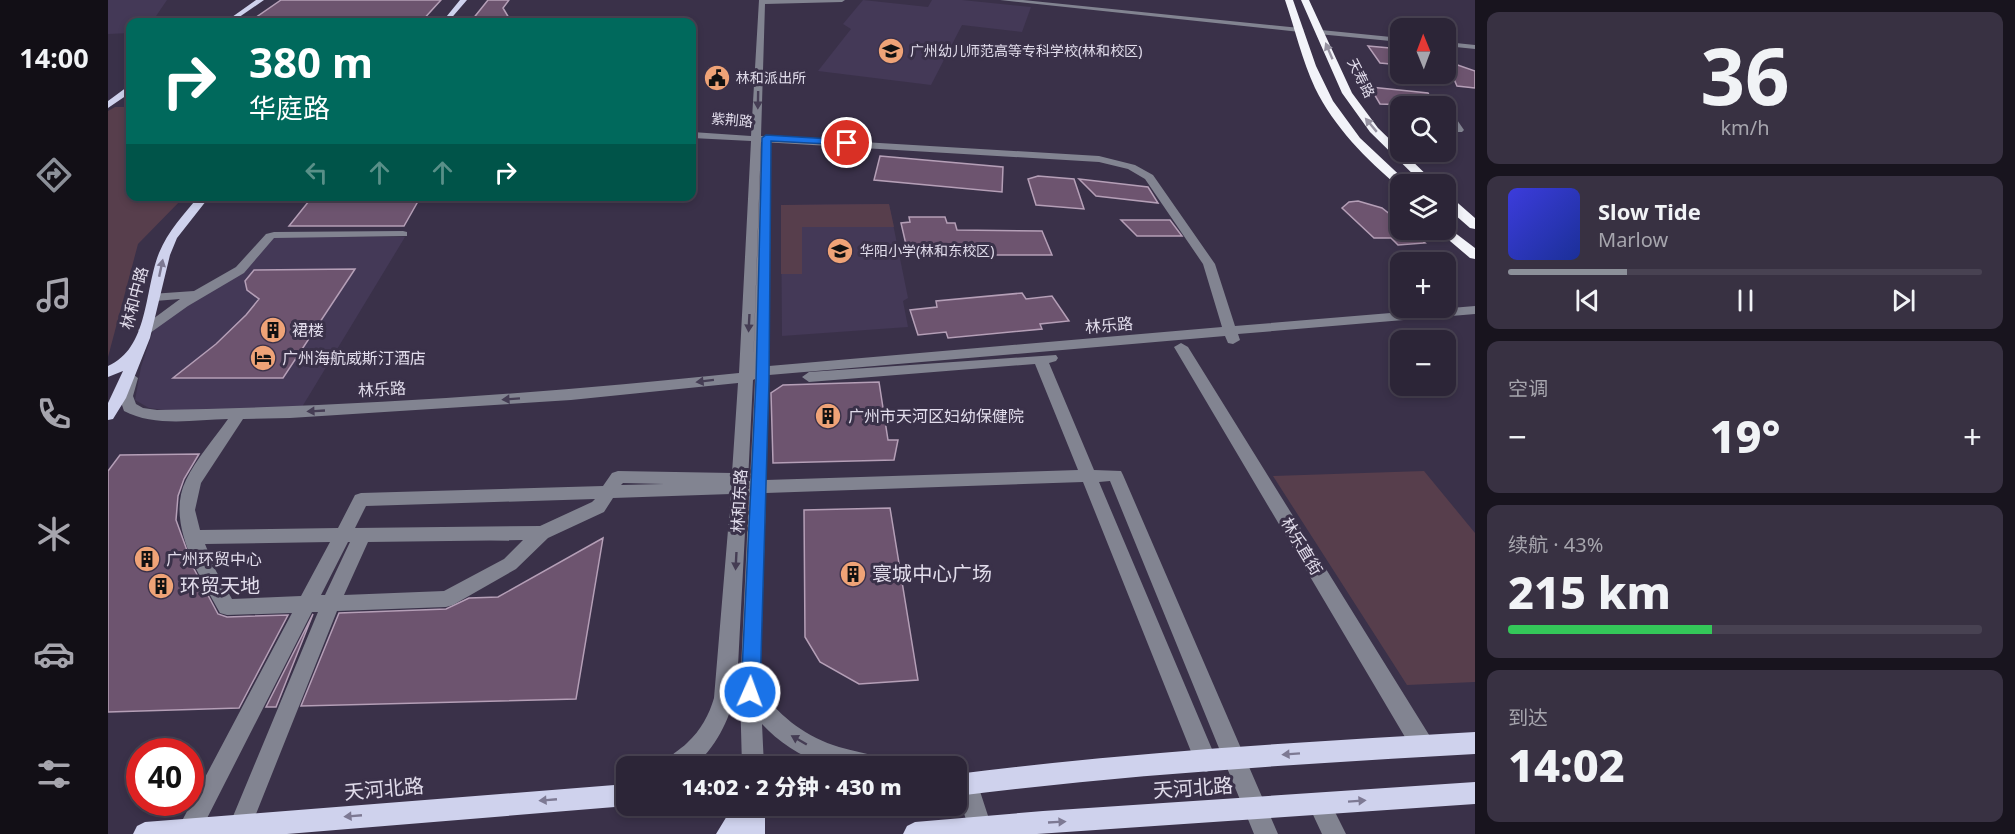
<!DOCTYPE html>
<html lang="zh">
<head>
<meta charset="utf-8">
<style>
	:root { --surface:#2c2537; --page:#383142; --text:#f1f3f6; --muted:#a6a5ad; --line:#484252; --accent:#8c9099 }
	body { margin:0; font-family:"Noto Sans","Noto Sans SC",sans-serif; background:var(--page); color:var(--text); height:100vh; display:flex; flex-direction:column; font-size:22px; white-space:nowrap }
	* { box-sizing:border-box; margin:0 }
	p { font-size:20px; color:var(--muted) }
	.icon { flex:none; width:33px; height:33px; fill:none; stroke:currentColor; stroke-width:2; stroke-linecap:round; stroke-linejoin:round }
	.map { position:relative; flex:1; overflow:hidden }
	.details { display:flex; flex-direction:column; gap:12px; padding:12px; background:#18141e; width:540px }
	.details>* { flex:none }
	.top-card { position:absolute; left:18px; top:18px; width:570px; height:183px; border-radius:12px; box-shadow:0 3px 9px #0003,0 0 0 2px var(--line); background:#00695c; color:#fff; overflow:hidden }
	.needle { width:39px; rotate:359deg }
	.tools { position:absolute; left:1282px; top:18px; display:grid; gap:12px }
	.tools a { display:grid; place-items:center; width:66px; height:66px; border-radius:12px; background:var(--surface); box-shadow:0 3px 9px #0003,0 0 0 2px var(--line); font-size:30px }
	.speed { position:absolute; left:18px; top:738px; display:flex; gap:12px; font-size:30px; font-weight:700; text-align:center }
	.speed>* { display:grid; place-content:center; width:78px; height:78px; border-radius:50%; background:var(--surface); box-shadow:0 3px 9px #0003,0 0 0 2px var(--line); line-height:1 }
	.speed .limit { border:9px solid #d22; background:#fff; color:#111 }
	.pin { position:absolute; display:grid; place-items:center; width:51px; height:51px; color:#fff; margin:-26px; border:3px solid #fff; border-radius:50%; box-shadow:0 2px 6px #0007 }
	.me { position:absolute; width:66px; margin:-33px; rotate:2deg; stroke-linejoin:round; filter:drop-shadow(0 0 4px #0008) }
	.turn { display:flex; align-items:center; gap:21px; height:126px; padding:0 24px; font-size:27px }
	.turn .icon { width:78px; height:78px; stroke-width:2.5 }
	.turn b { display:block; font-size:42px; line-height:51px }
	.lanes { display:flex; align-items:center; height:57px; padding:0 24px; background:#0003; justify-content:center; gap:30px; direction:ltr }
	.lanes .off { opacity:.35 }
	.big { font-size:45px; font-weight:800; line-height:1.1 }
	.details .card { flex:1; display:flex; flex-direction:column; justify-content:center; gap:9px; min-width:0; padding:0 21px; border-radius:12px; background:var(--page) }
	.details .dial { align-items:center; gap:0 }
	.dial b { font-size:78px; line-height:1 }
	.song { display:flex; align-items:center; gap:18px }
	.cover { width:72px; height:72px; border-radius:9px; background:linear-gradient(135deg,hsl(240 70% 55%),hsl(230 70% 35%)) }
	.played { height:6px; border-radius:3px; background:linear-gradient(90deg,var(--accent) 25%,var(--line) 25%) }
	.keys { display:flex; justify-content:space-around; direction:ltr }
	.heat { display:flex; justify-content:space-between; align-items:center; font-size:33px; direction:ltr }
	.charge { height:9px; border-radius:4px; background:linear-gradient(90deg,#34c759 43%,var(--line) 0) }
	.trip { position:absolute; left:508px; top:756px; width:351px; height:60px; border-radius:12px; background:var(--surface); box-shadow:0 3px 9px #0003,0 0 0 2px var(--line); font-weight:800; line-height:60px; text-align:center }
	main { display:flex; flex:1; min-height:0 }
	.dock { display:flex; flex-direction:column; width:108px; justify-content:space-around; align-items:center; background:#120f16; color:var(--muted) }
	.dock .icon { width:42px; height:42px }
	.dock .selected { color:var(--accent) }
	.dock b { font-size:27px; color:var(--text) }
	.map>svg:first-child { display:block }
	.built { fill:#443957 }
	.green { fill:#573e4c }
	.building { fill:#6d546f; stroke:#b59fb7; stroke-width:1.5 }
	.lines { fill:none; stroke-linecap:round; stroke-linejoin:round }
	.minor { fill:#828491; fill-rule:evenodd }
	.major { fill:#cfd2ed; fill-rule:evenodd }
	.highway { fill:#f2f3f9; fill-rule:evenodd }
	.oneway { fill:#9692a1 }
	.oneway2 { fill:#453d54 }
	.oneway3 { fill:#7d7993 }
	.route { fill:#1a73e8; stroke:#114b97; stroke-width:1.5 }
	.labels { text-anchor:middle; stroke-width:6; stroke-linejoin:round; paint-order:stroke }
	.far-poi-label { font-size:14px; fill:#e1dceb; stroke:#3a3149; text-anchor:start }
	.far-street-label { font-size:14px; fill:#e1dceb; stroke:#3a3149 }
	.street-label { font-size:16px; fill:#e1dceb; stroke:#3a3149 }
	.poi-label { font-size:16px; fill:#e1dceb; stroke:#3a3149; text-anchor:start }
	.near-poi-label { font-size:20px; fill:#e1dceb; stroke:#3a3149; text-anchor:start }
	.near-street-label { font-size:20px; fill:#e1dceb; stroke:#3a3149 }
</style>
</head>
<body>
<main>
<nav class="dock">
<b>14:00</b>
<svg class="icon selected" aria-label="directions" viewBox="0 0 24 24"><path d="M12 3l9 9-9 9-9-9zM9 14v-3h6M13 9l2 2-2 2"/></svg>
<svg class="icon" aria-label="music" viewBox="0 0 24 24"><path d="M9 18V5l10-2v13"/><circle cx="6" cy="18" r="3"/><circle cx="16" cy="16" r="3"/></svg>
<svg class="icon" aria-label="phone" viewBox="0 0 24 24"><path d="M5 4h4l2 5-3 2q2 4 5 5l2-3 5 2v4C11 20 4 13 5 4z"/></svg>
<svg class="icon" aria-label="climate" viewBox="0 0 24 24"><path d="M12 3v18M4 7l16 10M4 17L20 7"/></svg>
<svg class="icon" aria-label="car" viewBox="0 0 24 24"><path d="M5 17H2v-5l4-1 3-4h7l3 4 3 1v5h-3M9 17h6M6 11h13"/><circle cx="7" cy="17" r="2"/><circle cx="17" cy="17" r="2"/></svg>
<svg class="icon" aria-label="filters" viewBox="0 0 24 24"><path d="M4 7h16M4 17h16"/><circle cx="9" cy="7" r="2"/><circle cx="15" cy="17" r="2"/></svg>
</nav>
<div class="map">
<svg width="1367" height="834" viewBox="0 0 1367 834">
	<rect width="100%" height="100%" fill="#3a3149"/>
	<path class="built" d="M0,0H59L44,22H22V33L0,34Z
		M755,0L820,7L824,0H854L923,7L914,32L854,25L823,85L710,71L743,29L735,24Z
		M781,204L800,298L795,301L800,327L674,336L673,205Z
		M164,237H297L194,407L65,411L41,408L27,400L33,367L46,328L138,268Z"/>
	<path class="green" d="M7,107H22V196L76,197L30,244L0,357V111Z
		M781,204L786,227H694V274H673V205Z
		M1316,471L1367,533V682L1299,685L1165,476Z"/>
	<path class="building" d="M173,0H333L313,22H141Z
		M380,0H401L395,8L401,18L364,20Z
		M1260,46L1293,49V65L1272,63Z
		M1338,61L1367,71V88L1349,86Z
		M1262,87L1320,93L1327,106L1272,104Z
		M772,156L895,167L894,192L766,180Z
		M930,176L966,179L976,209L928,205L920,179Z
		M971,179L1040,187L1050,203L988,196Z
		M205,196H313L296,226H181Z
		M1250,201L1274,208L1293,223V230H1301L1317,243L1290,245L1283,238H1266L1234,208L1241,202Z
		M801,217H837L839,223H847L849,230L934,231L944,255H881L879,249H845L847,254H810L809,249H799L793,223L802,222Z
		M1013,220H1062L1074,236H1029Z
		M247,269L175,378H65L108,344L138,315L151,299L139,290L137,281L146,270Z
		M914,293L918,299L944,296L961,321L932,324L934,329L840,338L838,332L810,335L802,310L829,307L828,301Z
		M771,382L780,440H790L786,460L665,463L663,393L675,385Z
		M91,454L76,479L70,496L68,520L85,567L110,614L119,617L180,615L131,708L0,712V471L12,455Z
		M782,508L810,680L751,684L712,662L697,637L696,510Z
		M495,538L468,699L193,706L231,613L338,609L361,598L390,597Z
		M205,614L168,707H158Z"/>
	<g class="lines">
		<path class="minor" d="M651,0H737L734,2L657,4L653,136L991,156L1027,165L1045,175L1107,264L1127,326L1367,306V314L1130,334L1132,340L1125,344L1120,343L1117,336L661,375L658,480L970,470L927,364L701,382L694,377L701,372L948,355L950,358L948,361L941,363L986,470L1013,471L1015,475L1170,834H1146L1002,481L991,482L1109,761L1106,769L1098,772L1090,769L975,482L658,493L652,689C672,717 698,737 731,747C745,751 759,753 773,758L776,766C759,766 739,770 723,766C698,760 671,743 654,724L656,766H634L632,692L641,493L639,494L629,685C623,717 610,745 586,766H556C560,755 571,751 579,743C593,730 601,715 606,698L623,494L505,498L496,512L440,538L408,569L345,605L338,607L229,611L140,834H124L121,826L210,612H204L91,834H67L184,613L119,615L112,613C92,576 57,523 78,480C88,459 106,439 120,419C86,420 46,427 16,411L11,396L18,375L23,373L30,378L25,396L28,404L35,408L49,410C244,407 437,393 631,373L643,141L584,138V132L643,136ZM653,142L991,162L1020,169L1037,179L1095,264L1114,327L661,366L663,149L658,146L653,149L645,369ZM647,379L642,481H640L645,380ZM630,383L624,473L510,471L504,473L495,486L253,493L247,495L230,528L92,530L87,510L93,483L135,419L182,418L463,400ZM515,483L556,484L513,485ZM487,499L484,502L432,526L247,528L258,506ZM415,540L396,559L336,591L236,595L260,542ZM222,542L193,596L124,599L108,571L97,544ZM240,542H242L217,595H213Z
			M892,0H915L1192,28L1196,30L1192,32Z
			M1213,30L1293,38V42L1210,34L1209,32Z
			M1338,42L1367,45V49L1338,46Z
			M1339,114H1345L1356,130L1354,132H1348L1338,117Z
			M295,231L299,232V236L166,238L136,273L80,306L42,333H32L30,330L72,299L47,301L41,297L43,294L86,291L128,267L158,234L166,232Z
			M1073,343L1080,347L1323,738L1326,746L1323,754L1315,757L1307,754L1066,347Z
			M849,771L867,776L884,828L881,834H863L849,793Z
			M1211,793L1219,796L1238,834H1214L1200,804L1203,796Z"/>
		<path class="major" d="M148,0H156L124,22H117Z
			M352,0H359L340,22H334Z
			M19,87H22V93L0,108V101Z
			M91,196H102L69,238L62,255L42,338L18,398L5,419L0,420V403L15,371L0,377V366C41,348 36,291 51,253C60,231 76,214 91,196Z
			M1367,732V754C1194,764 1021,774 849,796V774C1021,752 1194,742 1367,732Z
			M1367,782V804L929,834H795L799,826L807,822L935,811Z
			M519,784V806L179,834H25L29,826L37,822Z
			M625,806H657V834H608Z"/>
		<path class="highway" d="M1177,0H1185L1208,66L1225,101L1252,138L1301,184L1291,187C1258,159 1226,127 1207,88C1194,60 1187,29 1177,0Z
			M1193,0H1201L1244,93L1270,128L1328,184H1315L1262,132L1234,93Z
			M1338,196L1343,197L1367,218V229L1362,228L1338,207Z
			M1338,226L1367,248V259L1362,258L1329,230H1338Z"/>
	</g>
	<defs><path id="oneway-solid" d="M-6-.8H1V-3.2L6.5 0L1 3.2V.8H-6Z" transform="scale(1.5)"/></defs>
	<g class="oneway">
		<use href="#oneway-solid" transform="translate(1221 51) rotate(-113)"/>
		<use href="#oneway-solid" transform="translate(1263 125) rotate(-130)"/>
	</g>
	<g class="oneway2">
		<use href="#oneway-solid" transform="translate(650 100) rotate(91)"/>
		<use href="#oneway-solid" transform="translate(641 323) rotate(93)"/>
		<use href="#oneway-solid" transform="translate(597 381) rotate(173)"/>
		<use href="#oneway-solid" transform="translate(403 399) rotate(176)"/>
		<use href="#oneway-solid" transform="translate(208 411) rotate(177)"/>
		<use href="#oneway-solid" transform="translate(628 561) rotate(93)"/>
		<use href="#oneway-solid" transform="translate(691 740) rotate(-150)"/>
	</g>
	<g class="oneway3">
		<use href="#oneway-solid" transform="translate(53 268) rotate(-78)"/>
		<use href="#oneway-solid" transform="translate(1183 754) rotate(176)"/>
		<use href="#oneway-solid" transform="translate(440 800) rotate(175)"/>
		<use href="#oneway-solid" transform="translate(1249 801) rotate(-4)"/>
		<use href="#oneway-solid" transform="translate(245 816) rotate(175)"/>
		<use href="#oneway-solid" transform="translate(949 822) rotate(-3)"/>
	</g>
	<path class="route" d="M658,135L739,140L743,143L739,145L663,141L661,381L652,692L649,698L642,701L636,698L633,692L648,381L654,138Z"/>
	<defs>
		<g id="school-disc" transform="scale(1.35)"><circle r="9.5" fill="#efa377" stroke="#3a3149"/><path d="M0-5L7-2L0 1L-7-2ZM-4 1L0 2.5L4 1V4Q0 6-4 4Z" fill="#111"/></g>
		<g id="civic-disc" transform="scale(1.35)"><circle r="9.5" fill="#efa377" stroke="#3a3149"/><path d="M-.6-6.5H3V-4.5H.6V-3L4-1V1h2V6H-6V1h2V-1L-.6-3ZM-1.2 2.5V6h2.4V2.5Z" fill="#111"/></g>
		<g id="building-disc" transform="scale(1.35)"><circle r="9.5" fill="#efa377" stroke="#3a3149"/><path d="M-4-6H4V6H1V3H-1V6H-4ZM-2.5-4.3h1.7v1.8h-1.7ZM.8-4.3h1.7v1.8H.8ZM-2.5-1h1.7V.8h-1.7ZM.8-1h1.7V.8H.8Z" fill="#111"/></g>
		<g id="hotel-disc" transform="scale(1.35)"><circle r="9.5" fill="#efa377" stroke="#3a3149"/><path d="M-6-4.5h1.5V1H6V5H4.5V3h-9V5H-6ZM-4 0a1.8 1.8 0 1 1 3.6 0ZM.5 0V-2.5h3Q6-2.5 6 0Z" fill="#111"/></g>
	</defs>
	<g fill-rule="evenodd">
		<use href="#school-disc" x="783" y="51"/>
		<use href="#civic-disc" x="609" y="78"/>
		<use href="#school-disc" x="732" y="251"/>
		<use href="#building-disc" x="165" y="330"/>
		<use href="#hotel-disc" x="155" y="358"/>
		<use href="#building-disc" x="720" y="416"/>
		<use href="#building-disc" x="39" y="559"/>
		<use href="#building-disc" x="745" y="574"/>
		<use href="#building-disc" x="53" y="586"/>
	</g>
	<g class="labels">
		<g class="far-poi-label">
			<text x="802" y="56">广州幼儿师范高等专科学校(林和校区)</text>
			<text x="628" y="83">林和派出所</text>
			<text x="752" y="256">华阳小学(林和东校区)</text>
		</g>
		<g class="far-street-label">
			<text transform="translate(1253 78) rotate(63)" y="5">天寿路</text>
			<text transform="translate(624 120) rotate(5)" y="5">紫荆路</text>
		</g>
		<g class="street-label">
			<text transform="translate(26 298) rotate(-75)" y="6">林和中路</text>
			<text transform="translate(1001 325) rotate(-5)" y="6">林乐路</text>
			<text transform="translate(274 389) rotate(-3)" y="6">林乐路</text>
			<text transform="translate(631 501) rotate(-87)" y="6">林和东路</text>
			<text transform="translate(1194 546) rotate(59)" y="6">林乐直街</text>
		</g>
		<g class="poi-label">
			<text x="184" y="336">裙楼</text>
			<text x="174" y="364">广州海航威斯汀酒店</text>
			<text x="740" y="422">广州市天河区妇幼保健院</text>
			<text x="58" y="565">广州环贸中心</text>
		</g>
		<g class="near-poi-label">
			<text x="764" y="581">寰城中心广场</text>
			<text x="72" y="593">环贸天地</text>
		</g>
		<g class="near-street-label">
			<text transform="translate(1085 788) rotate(-4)" y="7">天河北路</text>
			<text transform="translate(276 789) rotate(-5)" y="7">天河北路</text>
		</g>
	</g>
</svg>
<div class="tools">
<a><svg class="needle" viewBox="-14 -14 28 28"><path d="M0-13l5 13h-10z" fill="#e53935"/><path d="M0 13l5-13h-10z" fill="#a6a5ad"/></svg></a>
<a><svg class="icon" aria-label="search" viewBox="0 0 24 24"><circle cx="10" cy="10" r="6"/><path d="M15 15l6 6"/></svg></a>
<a><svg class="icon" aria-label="layers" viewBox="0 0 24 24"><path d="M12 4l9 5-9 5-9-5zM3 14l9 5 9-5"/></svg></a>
<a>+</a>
<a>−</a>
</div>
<div class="speed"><div class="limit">40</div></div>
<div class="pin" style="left:739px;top:143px;background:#d93025"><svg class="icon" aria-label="arrive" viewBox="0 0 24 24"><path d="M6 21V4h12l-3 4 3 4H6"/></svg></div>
<svg class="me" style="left:642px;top:692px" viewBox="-20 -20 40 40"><circle r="17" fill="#1a73e8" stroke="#fff" stroke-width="3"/><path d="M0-11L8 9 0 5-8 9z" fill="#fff"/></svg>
<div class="trip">14:02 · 2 分钟 · 430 m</div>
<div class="top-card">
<div class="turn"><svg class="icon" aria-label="right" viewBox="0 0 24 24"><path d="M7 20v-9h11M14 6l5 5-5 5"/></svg><div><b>380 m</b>华庭路</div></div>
<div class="lanes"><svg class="icon off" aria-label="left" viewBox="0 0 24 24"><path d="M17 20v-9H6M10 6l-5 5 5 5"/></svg><svg class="icon off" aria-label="ahead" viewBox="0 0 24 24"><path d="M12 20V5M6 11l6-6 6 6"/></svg><svg class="icon off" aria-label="ahead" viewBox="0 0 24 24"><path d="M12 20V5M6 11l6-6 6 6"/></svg><svg class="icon" aria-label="right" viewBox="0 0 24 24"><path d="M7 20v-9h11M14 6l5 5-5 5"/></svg></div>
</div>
</div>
<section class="details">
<div class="card dial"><b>36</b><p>km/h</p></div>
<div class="card">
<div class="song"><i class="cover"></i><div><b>Slow Tide</b><p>Marlow</p></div></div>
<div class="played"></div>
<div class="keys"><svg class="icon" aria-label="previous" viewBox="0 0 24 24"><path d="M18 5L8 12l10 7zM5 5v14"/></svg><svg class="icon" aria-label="pause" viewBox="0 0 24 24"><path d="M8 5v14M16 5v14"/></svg><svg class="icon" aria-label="next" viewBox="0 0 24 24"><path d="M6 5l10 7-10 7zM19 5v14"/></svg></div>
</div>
<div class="card"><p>空调</p>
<div class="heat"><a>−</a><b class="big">19°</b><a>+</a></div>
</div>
<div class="card"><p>续航 · 43%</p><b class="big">215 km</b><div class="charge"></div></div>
<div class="card"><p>到达</p><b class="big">14:02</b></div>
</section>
</main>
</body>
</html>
